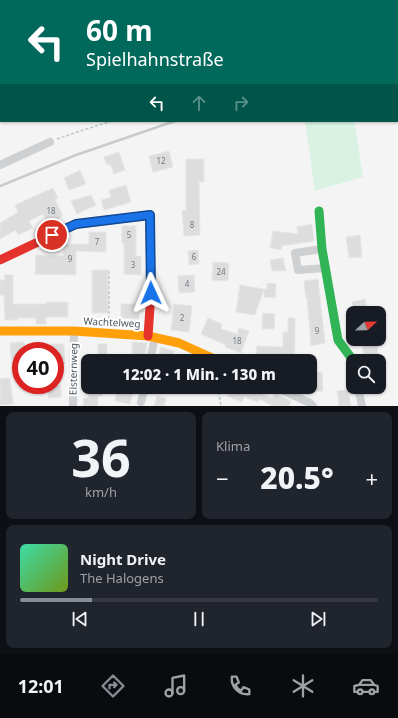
<!DOCTYPE html>
<html lang="de">
<head>
<meta charset="utf-8">
<style>
	:root { --surface:#171b24; --page:#20242c; --text:#f1f3f6; --muted:#9ea1a6; --line:#363941; --accent:#868d94 }
	body { margin:0; font-family:"Noto Sans",sans-serif; background:var(--page); color:var(--text); height:100vh; display:flex; flex-direction:column; font-size:15px; white-space:nowrap }
	* { box-sizing:border-box; margin:0 }
	p { font-size:13px; color:var(--muted) }
	.icon { flex:none; width:22px; height:22px; fill:none; stroke:currentColor; stroke-width:2; stroke-linecap:round; stroke-linejoin:round }
	.map { position:relative; height:406px; overflow:hidden }
	.drawer { display:flex; flex-direction:column; gap:6px; padding:6px; background:#0d0f14; flex:1 }
	.drawer>* { flex:none }
	.hud { position:absolute; left:0px; top:0px; width:398px; height:122px; box-shadow:0 1px 3px #0004; background:#00695c; color:#fff; overflow:hidden }
	.needle { width:26px; rotate:68deg }
	.fabs { position:absolute; left:346px; top:306px; display:grid; gap:8px }
	.fabs a { display:grid; place-items:center; width:40px; height:40px; border-radius:8px; background:var(--surface); box-shadow:0 1px 3px #0004; font-size:20px }
	.speed { position:absolute; left:12px; top:342px; display:flex; gap:8px; font-size:20px; font-weight:700; text-align:center }
	.speed>* { display:grid; place-content:center; width:52px; height:52px; border-radius:50%; background:var(--surface); box-shadow:0 1px 3px #0004; line-height:1 }
	.speed .limit { border:6px solid #d22; background:#fff; color:#111 }
	.pin { position:absolute; display:grid; place-items:center; width:34px; height:34px; color:#fff; margin:-17px; border:2px solid #fff; border-radius:50%; box-shadow:0 1px 4px #0007 }
	.me { position:absolute; width:44px; margin:-22px; rotate:359deg; stroke-linejoin:round; filter:drop-shadow(0 0 3px #0008) }
	.turn { display:flex; align-items:center; gap:14px; height:84px; padding:0 20px; font-size:18px }
	.turn .icon { width:52px; height:52px; stroke-width:2.5 }
	.turn b { display:block; font-size:28px; line-height:34px }
	.lanes { display:flex; align-items:center; height:38px; padding:0 20px; background:#0003; justify-content:center; gap:20px; direction:ltr }
	.lanes .off { opacity:.35 }
	.big { font-size:30px; font-weight:800; line-height:1.1 }
	.drawer .tile { flex:1; display:flex; flex-direction:column; justify-content:center; gap:6px; min-width:0; padding:0 14px; border-radius:8px; background:var(--page) }
	.drawer .dial { align-items:center; gap:0 }
	.dial b { font-size:52px; line-height:1 }
	.song { display:flex; align-items:center; gap:12px }
	.cover { width:48px; height:48px; border-radius:6px; background:linear-gradient(135deg,hsl(160 70% 55%),hsl(80 70% 35%)) }
	.played { height:4px; border-radius:2px; background:linear-gradient(90deg,var(--accent) 20%,var(--line) 20%) }
	.keys { display:flex; justify-content:space-around; direction:ltr }
	.heat { display:flex; justify-content:space-between; align-items:center; font-size:22px; direction:ltr }
	.drawer .tiles { flex:1; display:grid; gap:6px; grid-template-columns:1fr 1fr }
	.tile:last-child { grid-column:span 2 }
	.trip { position:absolute; left:81px; top:354px; width:236px; height:40px; border-radius:8px; background:var(--surface); box-shadow:0 1px 3px #0004; font-weight:800; line-height:40px; text-align:center }
	.dock { display:flex; height:64px; justify-content:space-around; align-items:center; background:#090b0e; color:var(--muted) }
	.dock .icon { width:28px; height:28px }
	.dock .active { color:var(--accent) }
	.dock b { font-size:18px; color:var(--text) }
	.map>svg:first-child { display:block }
	.green { fill:#d9f2e3 }
	.building { fill:#ddddde; stroke:#e5e6e7 }
	.lines { fill:none; stroke-linecap:round; stroke-linejoin:round }
	.path { stroke:#bcc7c4; stroke-width:1.5; stroke-dasharray:3 2; stroke-linecap:butt }
	.street { stroke:#ced0d2; stroke-width:8 }
	.fast { stroke:#30b455; stroke-width:9 }
	.slow { stroke:#ff9f0a; stroke-width:9 }
	.jam { stroke:#e5322d; stroke-width:9 }
	.rail { stroke:#c9cacc; stroke-width:2.5 }
	.route-casing { stroke:#114b97; stroke-width:10 }
	.route { stroke:#1a73e8; stroke-width:7 }
	.labels { text-anchor:middle; stroke-width:4; stroke-linejoin:round; paint-order:stroke }
	.number-label { font-size:8px; fill:#707881 }
	.street-label { font-size:10px; fill:#4a5661; stroke:#fff }
</style>
</head>
<body>
<div class="map">
<svg width="398" height="406" viewBox="0 0 398 406">
	<rect width="100%" height="100%" fill="#f4f4f4"/>
	<path class="green" d="M53,0H398V44H397V1Z
		M305,121H354L363,177L315,191Z"/>
	<path class="building" d="M169,151L173,167L153,172L149,156Z
		M119,152L125,170L114,174L110,164L107,165L104,157Z
		M186,159H204V182H199L200,235L184,236L182,211L186,210Z
		M80,170L86,184L69,190L64,178Z
		M126,185L131,202L104,210L101,200L111,197L109,190Z
		M53,188L58,198L55,200L63,216L48,224L43,214L29,221L33,228L18,235L16,230L0,239V223L18,212L15,205Z
		M91,195L96,205L77,214L71,201Z
		M312,224L314,241L281,246L282,250L270,248L273,231L298,234L297,227Z
		M122,226H136V256H141V275L124,274V243H122Z
		M89,232H106V252L76,251V275L35,274L36,255L63,256L64,244H89Z
		M360,235L362,257L349,258L346,237Z
		M198,250L199,264L189,265L188,251Z
		M283,258L286,271H272L270,260Z
		M213,262L229,263L228,281L212,280Z
		M92,270H108V313H92Z
		M4,275H13V304H46V302H68V317H46V324H36V318H18V320H5L4,295H0V280H5Z
		M194,275L195,292L179,293L178,276Z
		M318,279L325,343L311,346L307,297L306,298L304,281Z
		M267,283L276,284L275,298L264,297V289H267Z
		M240,285L264,289L255,315L236,312Z
		M365,299L368,313H354L352,302Z
		M138,301H143V312H139V319L121,318V304H138Z
		M174,304L192,306L189,332L171,330Z
		M263,313L275,314L274,329H262Z
		M208,318L222,324L221,329L237,334L239,328L249,331L241,353L225,347L226,345L201,334Z
		M288,318H295V347H294L296,361H256L257,346L283,347V332H288Z
		M361,339H376L379,361H365Z
		M24,342L25,351H21V359H11L10,343Z
		M132,342L147,343L145,356H132Z
		M51,344H64L65,364H55V351H51Z
		M98,344H107V361H98Z
		M161,347L174,351L171,361H157Z
		M322,372L323,391L310,392V373Z
		M10,378L13,404L0,405V379Z
		M48,385H61V397L48,398Z
		M88,387H102V396H98V406H83L84,398H88Z
		M118,387H134L130,404L115,401Z
		M231,387H245L272,398L275,393L291,401L289,406H273L259,399L258,402L244,397L242,402L227,396Z
		M348,390L351,406H339L337,391Z
		M157,396L166,398L164,406H154Z"/>
	<g class="lines">
		<path class="path" d="M397,49L398,48
			M57,139L80,131L112,121
			M109,324V270
			M220,387L219,394L221,406"/>
		<path class="street" d="M0,165L50,142
			M322,249L295,253L298,270L326,268
			M150,361L155,337
			M275,387L310,403L313,406
			M358,387L362,406
			M141,402L145,387
			M73,406L74,331"/>
		<path class="fast" d="M319,211L322,249L338,340L352,359L353,363"/>
		<path class="slow" d="M0,331H74L148,336L179,343L219,361"/>
		<path class="jam" d="M0,260L76,224L150,215L151,293L148,336"/>
		<path class="rail" d="M397,69L398,68
			M0,186L76,155L175,121"/>
	</g>
	<g class="lines">
		<g class="route-casing">
			<path id="route" d="M52,235L76,224L150,215L151,293"/>
		</g>
		<use href="#route" class="route"/>
	</g>
	<g class="labels">
		<g class="number-label">
			<text x="161" y="164">12</text>
			<text x="51" y="214">18</text>
			<text x="192" y="228">8</text>
			<text x="129" y="238">5</text>
			<text x="97" y="245">7</text>
			<text x="194" y="260">6</text>
			<text x="70" y="262">9</text>
			<text x="133" y="268">3</text>
			<text x="221" y="275">24</text>
			<text x="187" y="287">4</text>
			<text x="182" y="321">2</text>
			<text x="317" y="334">9</text>
			<text x="237" y="344">18</text>
		</g>
		<g class="street-label">
			<text transform="translate(112 322) rotate(3)" y="4">Wachtelweg</text>
			<text transform="translate(73 369) rotate(-89)" y="4">Elsternweg</text>
		</g>
	</g>
</svg>
<div class="fabs">
<a><svg class="needle" viewBox="-14 -14 28 28"><path d="M0-13l5 13h-10z" fill="#e53935"/><path d="M0 13l5-13h-10z" fill="#9ea1a6"/></svg></a>
<a><svg class="icon" aria-label="search" viewBox="0 0 24 24"><circle cx="10" cy="10" r="6"/><path d="M15 15l6 6"/></svg></a>
</div>
<div class="speed"><div class="limit">40</div></div>
<div class="pin" style="left:52px;top:235px;background:#d93025"><svg class="icon" aria-label="arrive" viewBox="0 0 24 24"><path d="M6 21V4h12l-3 4 3 4H6"/></svg></div>
<svg class="me" style="left:151px;top:293px" viewBox="-20 -20 40 40"><path d="M0-17L14 15 0 8-14 15z" fill="#1a73e8" stroke="#fff" stroke-width="4"/></svg>
<div class="trip">12:02 · 1 Min. · 130 m</div>
<div class="hud">
<div class="turn"><svg class="icon" aria-label="left" viewBox="0 0 24 24"><path d="M17 20v-9H6M10 6l-5 5 5 5"/></svg><div><b>60 m</b>Spielhahnstraße</div></div>
<div class="lanes"><svg class="icon" aria-label="left" viewBox="0 0 24 24"><path d="M17 20v-9H6M10 6l-5 5 5 5"/></svg><svg class="icon off" aria-label="ahead" viewBox="0 0 24 24"><path d="M12 20V5M6 11l6-6 6 6"/></svg><svg class="icon off" aria-label="right" viewBox="0 0 24 24"><path d="M7 20v-9h11M14 6l5 5-5 5"/></svg></div>
</div>
</div>
<section class="drawer">
<div class="tiles">
<div class="tile dial"><b>36</b><p>km/h</p></div>
<div class="tile"><p>Klima</p>
<div class="heat"><a>−</a><b class="big">20.5°</b><a>+</a></div>
</div>
<div class="tile">
<div class="song"><i class="cover"></i><div><b>Night Drive</b><p>The Halogens</p></div></div>
<div class="played"></div>
<div class="keys"><svg class="icon" aria-label="previous" viewBox="0 0 24 24"><path d="M18 5L8 12l10 7zM5 5v14"/></svg><svg class="icon" aria-label="pause" viewBox="0 0 24 24"><path d="M8 5v14M16 5v14"/></svg><svg class="icon" aria-label="next" viewBox="0 0 24 24"><path d="M6 5l10 7-10 7zM19 5v14"/></svg></div>
</div>
</div>
</section>
<nav class="dock">
<b>12:01</b>
<svg class="icon active" aria-label="directions" viewBox="0 0 24 24"><path d="M12 3l9 9-9 9-9-9zM9 14v-3h6M13 9l2 2-2 2"/></svg>
<svg class="icon" aria-label="music" viewBox="0 0 24 24"><path d="M9 18V5l10-2v13"/><circle cx="6" cy="18" r="3"/><circle cx="16" cy="16" r="3"/></svg>
<svg class="icon" aria-label="phone" viewBox="0 0 24 24"><path d="M5 4h4l2 5-3 2q2 4 5 5l2-3 5 2v4C11 20 4 13 5 4z"/></svg>
<svg class="icon" aria-label="climate" viewBox="0 0 24 24"><path d="M12 3v18M4 7l16 10M4 17L20 7"/></svg>
<svg class="icon" aria-label="car" viewBox="0 0 24 24"><path d="M5 17H2v-5l4-1 3-4h7l3 4 3 1v5h-3M9 17h6M6 11h13"/><circle cx="7" cy="17" r="2"/><circle cx="17" cy="17" r="2"/></svg>
</nav>
</body>
</html>
